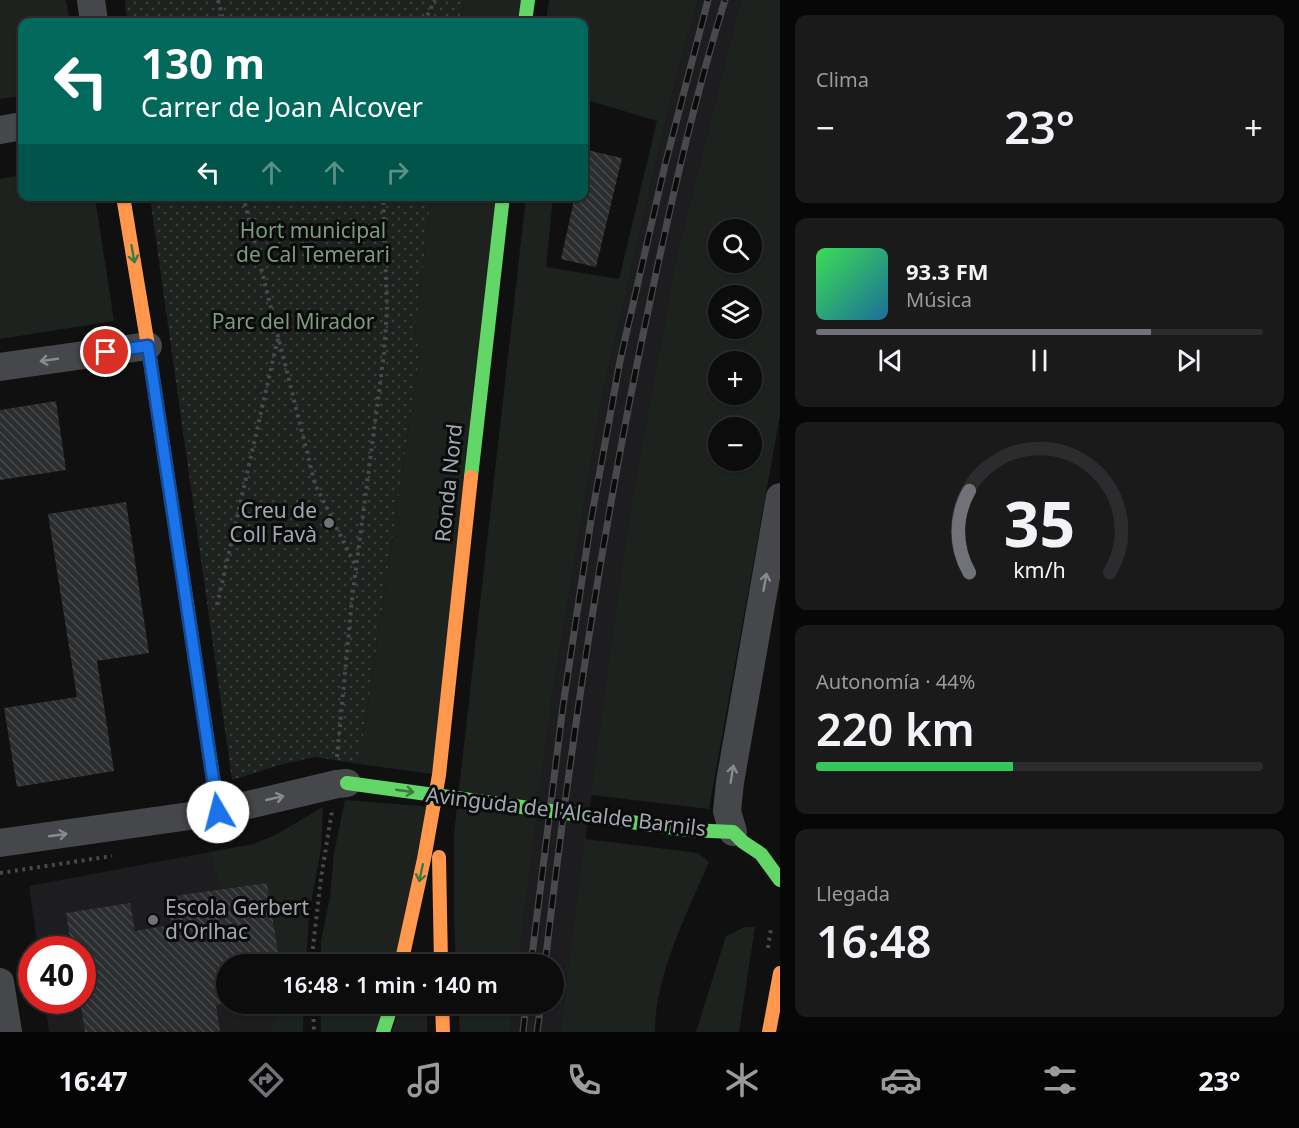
<!DOCTYPE html>
<html lang="es">
<head>
<meta charset="utf-8">
<style>
	:root { --surface:#0c0c0d; --page:#1a1a1b; --text:#f1f3f6; --muted:#9a9b9d; --line:#2c2c2e; --accent:#707278 }
	body { margin:0; font-family:"Noto Sans",sans-serif; background:var(--page); color:var(--text); height:100vh; display:flex; flex-direction:column; font-size:22px; white-space:nowrap }
	* { box-sizing:border-box; margin:0 }
	p { font-size:20px; color:var(--muted) }
	.icon { flex:none; width:33px; height:33px; fill:none; stroke:currentColor; stroke-width:2; stroke-linecap:round; stroke-linejoin:round }
	.map { position:relative; flex:1; overflow:hidden }
	.details { display:flex; flex-direction:column; gap:15px; padding:15px; background:#070707; width:519px }
	.details>* { flex:none }
	.hud { position:absolute; left:18px; top:18px; width:570px; height:183px; border-radius:12px; box-shadow:0 2px 4px #0004,0 0 0 2px var(--line); background:#00695c; color:#fff; overflow:hidden }
	.tools { position:absolute; left:708px; top:219px; display:grid; gap:12px }
	.tools a { display:grid; place-items:center; width:54px; height:54px; border-radius:50%; background:var(--surface); box-shadow:0 2px 4px #0004,0 0 0 2px var(--line); font-size:30px }
	.speed { position:absolute; left:18px; top:936px; display:flex; gap:12px; font-size:30px; font-weight:700; text-align:center }
	.speed>* { display:grid; place-content:center; width:78px; height:78px; border-radius:50%; background:var(--surface); box-shadow:0 2px 4px #0004,0 0 0 2px var(--line); line-height:1 }
	.speed .limit { border:9px solid #d22; background:#fff; color:#111 }
	.pin { position:absolute; display:grid; place-items:center; width:51px; height:51px; color:#fff; margin:-26px; border:3px solid #fff; border-radius:50%; box-shadow:0 2px 6px #0007 }
	.me { position:absolute; width:66px; margin:-33px; rotate:352deg; stroke-linejoin:round; filter:drop-shadow(0 0 4px #0008) }
	.turn { display:flex; align-items:center; gap:21px; height:126px; padding:0 24px; font-size:27px }
	.turn .icon { width:78px; height:78px; stroke-width:2.5 }
	.turn b { display:block; font-size:42px; line-height:51px }
	.lanes { display:flex; align-items:center; height:57px; padding:0 24px; background:#0003; justify-content:center; gap:30px; direction:ltr }
	.lanes .off { opacity:.35 }
	.big { font-size:45px; font-weight:600; line-height:1.1 }
	.details .tile { flex:1; display:flex; flex-direction:column; justify-content:center; gap:9px; min-width:0; padding:0 21px; border-radius:12px; background:var(--page) }
	.details .dial { align-items:center; gap:0 }
	.dial svg { height:156px; overflow:visible; fill:none; stroke:var(--line); stroke-width:7; stroke-linecap:round; text-anchor:middle }
	.dial text { fill:var(--text); stroke:none }
	.song { display:flex; align-items:center; gap:18px }
	.cover { width:72px; height:72px; border-radius:9px; background:linear-gradient(135deg,hsl(130 70% 55%),hsl(200 70% 35%)) }
	.played { height:6px; border-radius:3px; background:linear-gradient(90deg,var(--accent) 75%,var(--line) 75%) }
	.keys { display:flex; justify-content:space-around; direction:ltr }
	.heat { display:flex; justify-content:space-between; align-items:center; font-size:33px; direction:ltr }
	.charge { height:9px; border-radius:4px; background:linear-gradient(90deg,#34c759 44%,var(--line) 0) }
	.trip { position:absolute; left:216px; top:954px; width:348px; height:60px; border-radius:30px; background:var(--surface); box-shadow:0 2px 4px #0004,0 0 0 2px var(--line); font-weight:600; line-height:60px; text-align:center }
	.tabs { display:flex; height:96px; justify-content:space-around; align-items:center; background:#050505; color:var(--muted) }
	.tabs .icon { width:42px; height:42px }
	.tabs .on { color:var(--accent) }
	.tabs b { font-size:27px; color:var(--text) }
	main { display:flex; flex:1; min-height:0 }
	.map>svg:first-child { display:block }
	.built { fill:#1d1d1f }
	.grass { fill:#1d221e; fill-rule:evenodd }
	.park { fill:url(#park-dots) }
	.building { fill:url(#building-back-hatch) }
	.lines { fill:none; stroke-linecap:round; stroke-linejoin:round }
	.path { stroke:#48494b; stroke-width:4; stroke-dasharray:3 4.5; stroke-linecap:butt }
	.street { stroke:#46474a; stroke-width:28 }
	.fast { stroke:#63d668; stroke-width:14 }
	.slow { stroke:#ff974d; stroke-width:14 }
	.rail-casing { stroke:#48494b; stroke-width:7 }
	.rail { stroke:#0b0b0c; stroke-width:4.5; stroke-dasharray:14; stroke-linecap:butt }
	.fast-bridge { stroke:#63d668; stroke-width:14 }
	.oneway { stroke:#3b7b3f }
	.oneway2 { stroke:#878a91 }
	.route-casing { stroke:#114b97; stroke-width:15 }
	.route { stroke:#1a73e8; stroke-width:10 }
	.poi-dot { fill:#707278; stroke:#0b0b0c; stroke-width:2 }
	.labels { text-anchor:middle; stroke-width:6; stroke-linejoin:round; paint-order:stroke }
	.park-label { font-size:21px; fill:#7c9a7d; stroke:#0b0b0c }
	.street-label { font-size:21px; fill:#a3a7b0; stroke:#0b0b0c }
	.poi-label { font-size:21px; fill:#a3a7b0; stroke:#0b0b0c; text-anchor:end }
</style>
</head>
<body>
<main>
<div class="map">
<svg width="780" height="1032" viewBox="0 0 780 1032">
	<defs>
		<pattern id="park-dots" width="8" height="8" patternUnits="userSpaceOnUse" patternTransform="scale(1.5)"><rect width="8" height="8" fill="#1d221e"/><path d="M2 2h.1M6 6h.1" fill="none" stroke="#3b3f3c" stroke-width="1.8" stroke-linecap="round"/></pattern>
		<pattern id="building-back-hatch" width="6" height="6" patternUnits="userSpaceOnUse" patternTransform="scale(1.5)"><rect width="6" height="6" fill="#2c2d2e"/><path d="M-1 5l2 2M0 0l6 6M5-1l2 2" fill="none" stroke="#47494a"/></pattern>
	</defs>
	<rect width="100%" height="100%" fill="#101011"/>
	<path class="built" d="M698,0H741L675,264L628,522L560,1032H510L513,1004H554V964H518L552,698L601,401L674,85Z
		M210,852L220,889L267,883L280,964H226V1004H281L270,1032H49L45,1001L82,1000V950L38,949L29,886Z"/>
	<path class="grass" d="M0,0H66L70,22H22V96L0,99Z
		M465,0H528L525,22H458Z
		M549,0H698L674,85L601,401L552,698L518,964H456L454,918V833L526,197H553L546,267L619,279L657,121L584,99V22H546Z
		M741,0H780V415L709,809L591,795L628,522L675,264ZM718,230H752V262H718ZM718,296H752V328H718ZM718,362H752V394H718ZM718,428H752V460H718Z
		M22,175V196L95,197L114,321L0,339V179Z
		M431,197H503L439,775L359,764L420,352L415,333Z
		M345,800L432,807L401,964H321V941L330,897L334,853Z
		M323,807L321,848L309,915L306,964H280L267,883L220,890L210,852L254,844L277,834Z
		M585,839L698,853L709,862C687,914 655,974 655,1032H560Z
		M745,927H755L739,1032H696L726,936Z
		M281,1004H304L303,1032H270Z
		M320,1004H392L383,1032H321Z
		M401,1004H427V1032H392Z
		M458,1004H513L510,1032H460Z"/>
	<path class="park" d="M125,0H465L458,22H127Z
		M150,197H431L415,333L420,352L359,764L315,757L283,764L232,780Z"/>
	<path class="building" d="M587,150L622,158L596,267L561,259L575,196H584V162Z
		M56,401L66,470L0,480V410Z
		M126,502L149,653L97,661L114,771L17,787L4,708L77,697L48,514Z
		M267,883L280,964H226V1003L216,1005L220,1032H85L80,1000H82V950H72L66,913L130,903L135,931L171,925L167,897Z"/>
	<g class="lines">
		<path class="path" d="M218,0L224,22
			M424,22L435,0
			M243,196L315,484L356,567
			M217,605L278,338
			M337,757L352,599L384,353L387,310L383,196
			M0,873L112,856
			M768,948L771,928
			M311,964L321,878L332,811
			M313,1004L314,1032"/>
		<path class="street" d="M91,0L94,22
			M0,130L22,126
			M0,367L148,346
			M733,832L727,811L730,782L780,497
			M0,843L218,812L337,784L347,783
			M0,982L8,1032"/>
		<path class="fast" d="M525,22L528,0
			M471,477L503,196
			M187,605L218,812
			M689,830L733,832L743,842L761,854L780,880
			M383,1032L392,1004"/>
		<path class="slow" d="M123,196L148,346L187,605
			M439,857L441,964
			M401,964L424,859L439,775L471,477
			M442,1004L443,1032
			M769,1032L780,973"/>
		<g class="rail-casing">
			<path id="rail" d="M531,964L563,706L591,520L620,361L665,165L708,0
				M545,964C571,739 604,514 652,292C673,194 695,96 725,0
				M523,1032L526,1004
				M537,1032L541,1004"/>
		</g>
		<use href="#rail" class="rail"/>
		<path class="fast-bridge" d="M347,783L689,830"/>
	</g>
	<defs><path id="oneway-shaft" d="M-6 0H5M1.5-3L5.5 0L1.5 3" fill="none" stroke-width="1.6" stroke-linecap="round" stroke-linejoin="round" transform="scale(1.5)"/></defs>
	<g class="oneway">
		<use href="#oneway-shaft" transform="translate(133 254) rotate(80)"/>
		<use href="#oneway-shaft" transform="translate(405 791) rotate(8)"/>
		<use href="#oneway-shaft" transform="translate(421 873) rotate(102)"/>
	</g>
	<g class="oneway2">
		<use href="#oneway-shaft" transform="translate(49 360) rotate(172)"/>
		<use href="#oneway-shaft" transform="translate(765 582) rotate(-80)"/>
		<use href="#oneway-shaft" transform="translate(732 774) rotate(-81)"/>
		<use href="#oneway-shaft" transform="translate(275 798) rotate(-13)"/>
		<use href="#oneway-shaft" transform="translate(58 835) rotate(-8)"/>
	</g>
	<g class="lines">
		<g class="route-casing">
			<path id="route" d="M106,352L148,346L218,812"/>
		</g>
		<use href="#route" class="route"/>
	</g>
	<g class="poi-dot">
		<circle cx="329" cy="523" r="6"/>
		<circle cx="153" cy="920" r="6"/>
	</g>
	<g class="labels">
		<g class="park-label">
			<text x="313" y="238">Hort municipal<tspan x="313" dy="24">de Cal Temerari</tspan></text>
			<text x="293" y="329">Parc del Mirador</text>
		</g>
		<g class="street-label">
			<text transform="translate(449 483) rotate(-84)" y="7">Ronda Nord</text>
			<text transform="translate(566 812) rotate(7)" y="7">Avinguda de l'Alcalde Barnils</text>
		</g>
		<g class="poi-label">
			<text x="317" y="518">Creu de<tspan x="317" dy="24">Coll Favà</tspan></text>
			<text x="165" y="915" text-anchor="start">Escola Gerbert<tspan x="165" dy="24">d'Orlhac</tspan></text>
		</g>
	</g>
</svg>
<div class="tools">
<a><svg class="icon" aria-label="search" viewBox="0 0 24 24"><circle cx="10" cy="10" r="6"/><path d="M15 15l6 6"/></svg></a>
<a><svg class="icon" aria-label="layers" viewBox="0 0 24 24"><path d="M12 4l9 5-9 5-9-5zM3 14l9 5 9-5"/></svg></a>
<a>+</a>
<a>−</a>
</div>
<div class="speed"><div class="limit">40</div></div>
<div class="pin" style="left:106px;top:352px;background:#d93025"><svg class="icon" aria-label="arrive" viewBox="0 0 24 24"><path d="M6 21V4h12l-3 4 3 4H6"/></svg></div>
<svg class="me" style="left:218px;top:812px" viewBox="-20 -20 40 40"><circle r="19" fill="#fff"/><path d="M0-13L10 11 0 6-10 11z" fill="#1a73e8"/></svg>
<div class="trip">16:48 · 1 min · 140 m</div>
<div class="hud">
<div class="turn"><svg class="icon" aria-label="left" viewBox="0 0 24 24"><path d="M17 20v-9H6M10 6l-5 5 5 5"/></svg><div><b>130 m</b>Carrer de Joan Alcover</div></div>
<div class="lanes"><svg class="icon" aria-label="left" viewBox="0 0 24 24"><path d="M17 20v-9H6M10 6l-5 5 5 5"/></svg><svg class="icon off" aria-label="ahead" viewBox="0 0 24 24"><path d="M12 20V5M6 11l6-6 6 6"/></svg><svg class="icon off" aria-label="ahead" viewBox="0 0 24 24"><path d="M12 20V5M6 11l6-6 6 6"/></svg><svg class="icon off" aria-label="right" viewBox="0 0 24 24"><path d="M7 20v-9h11M14 6l5 5-5 5"/></svg></div>
</div>
</div>
<section class="details">
<div class="tile"><p>Clima</p>
<div class="heat"><a>−</a><b class="big">23°</b><a>+</a></div>
</div>
<div class="tile">
<div class="song"><i class="cover"></i><div><b>93.3 FM</b><p>Música</p></div></div>
<div class="played"></div>
<div class="keys"><svg class="icon" aria-label="previous" viewBox="0 0 24 24"><path d="M18 5L8 12l10 7zM5 5v14"/></svg><svg class="icon" aria-label="pause" viewBox="0 0 24 24"><path d="M8 5v14M16 5v14"/></svg><svg class="icon" aria-label="next" viewBox="0 0 24 24"><path d="M6 5l10 7-10 7zM19 5v14"/></svg></div>
</div>
<div class="tile dial"><svg viewBox="0 0 100 80">
<path d="M14 69A42 42 0 1 1 86 69"/>
<path d="M14 69A42 42 0 0 1 14 27" stroke="#707278"/>
<text x="50" y="56" font-size="32" font-weight="700">35</text>
<text x="50" y="72" font-size="11">km/h</text>
</svg></div>
<div class="tile"><p>Autonomía · 44%</p><b class="big">220 km</b><div class="charge"></div></div>
<div class="tile"><p>Llegada</p><b class="big">16:48</b></div>
</section>
</main>
<nav class="tabs">
<b>16:47</b>
<svg class="icon on" aria-label="directions" viewBox="0 0 24 24"><path d="M12 3l9 9-9 9-9-9zM9 14v-3h6M13 9l2 2-2 2"/></svg>
<svg class="icon" aria-label="music" viewBox="0 0 24 24"><path d="M9 18V5l10-2v13"/><circle cx="6" cy="18" r="3"/><circle cx="16" cy="16" r="3"/></svg>
<svg class="icon" aria-label="phone" viewBox="0 0 24 24"><path d="M5 4h4l2 5-3 2q2 4 5 5l2-3 5 2v4C11 20 4 13 5 4z"/></svg>
<svg class="icon" aria-label="climate" viewBox="0 0 24 24"><path d="M12 3v18M4 7l16 10M4 17L20 7"/></svg>
<svg class="icon" aria-label="car" viewBox="0 0 24 24"><path d="M5 17H2v-5l4-1 3-4h7l3 4 3 1v5h-3M9 17h6M6 11h13"/><circle cx="7" cy="17" r="2"/><circle cx="17" cy="17" r="2"/></svg>
<svg class="icon" aria-label="filters" viewBox="0 0 24 24"><path d="M4 7h16M4 17h16"/><circle cx="9" cy="7" r="2"/><circle cx="15" cy="17" r="2"/></svg>
<b>23°</b>
</nav>
</body>
</html>
